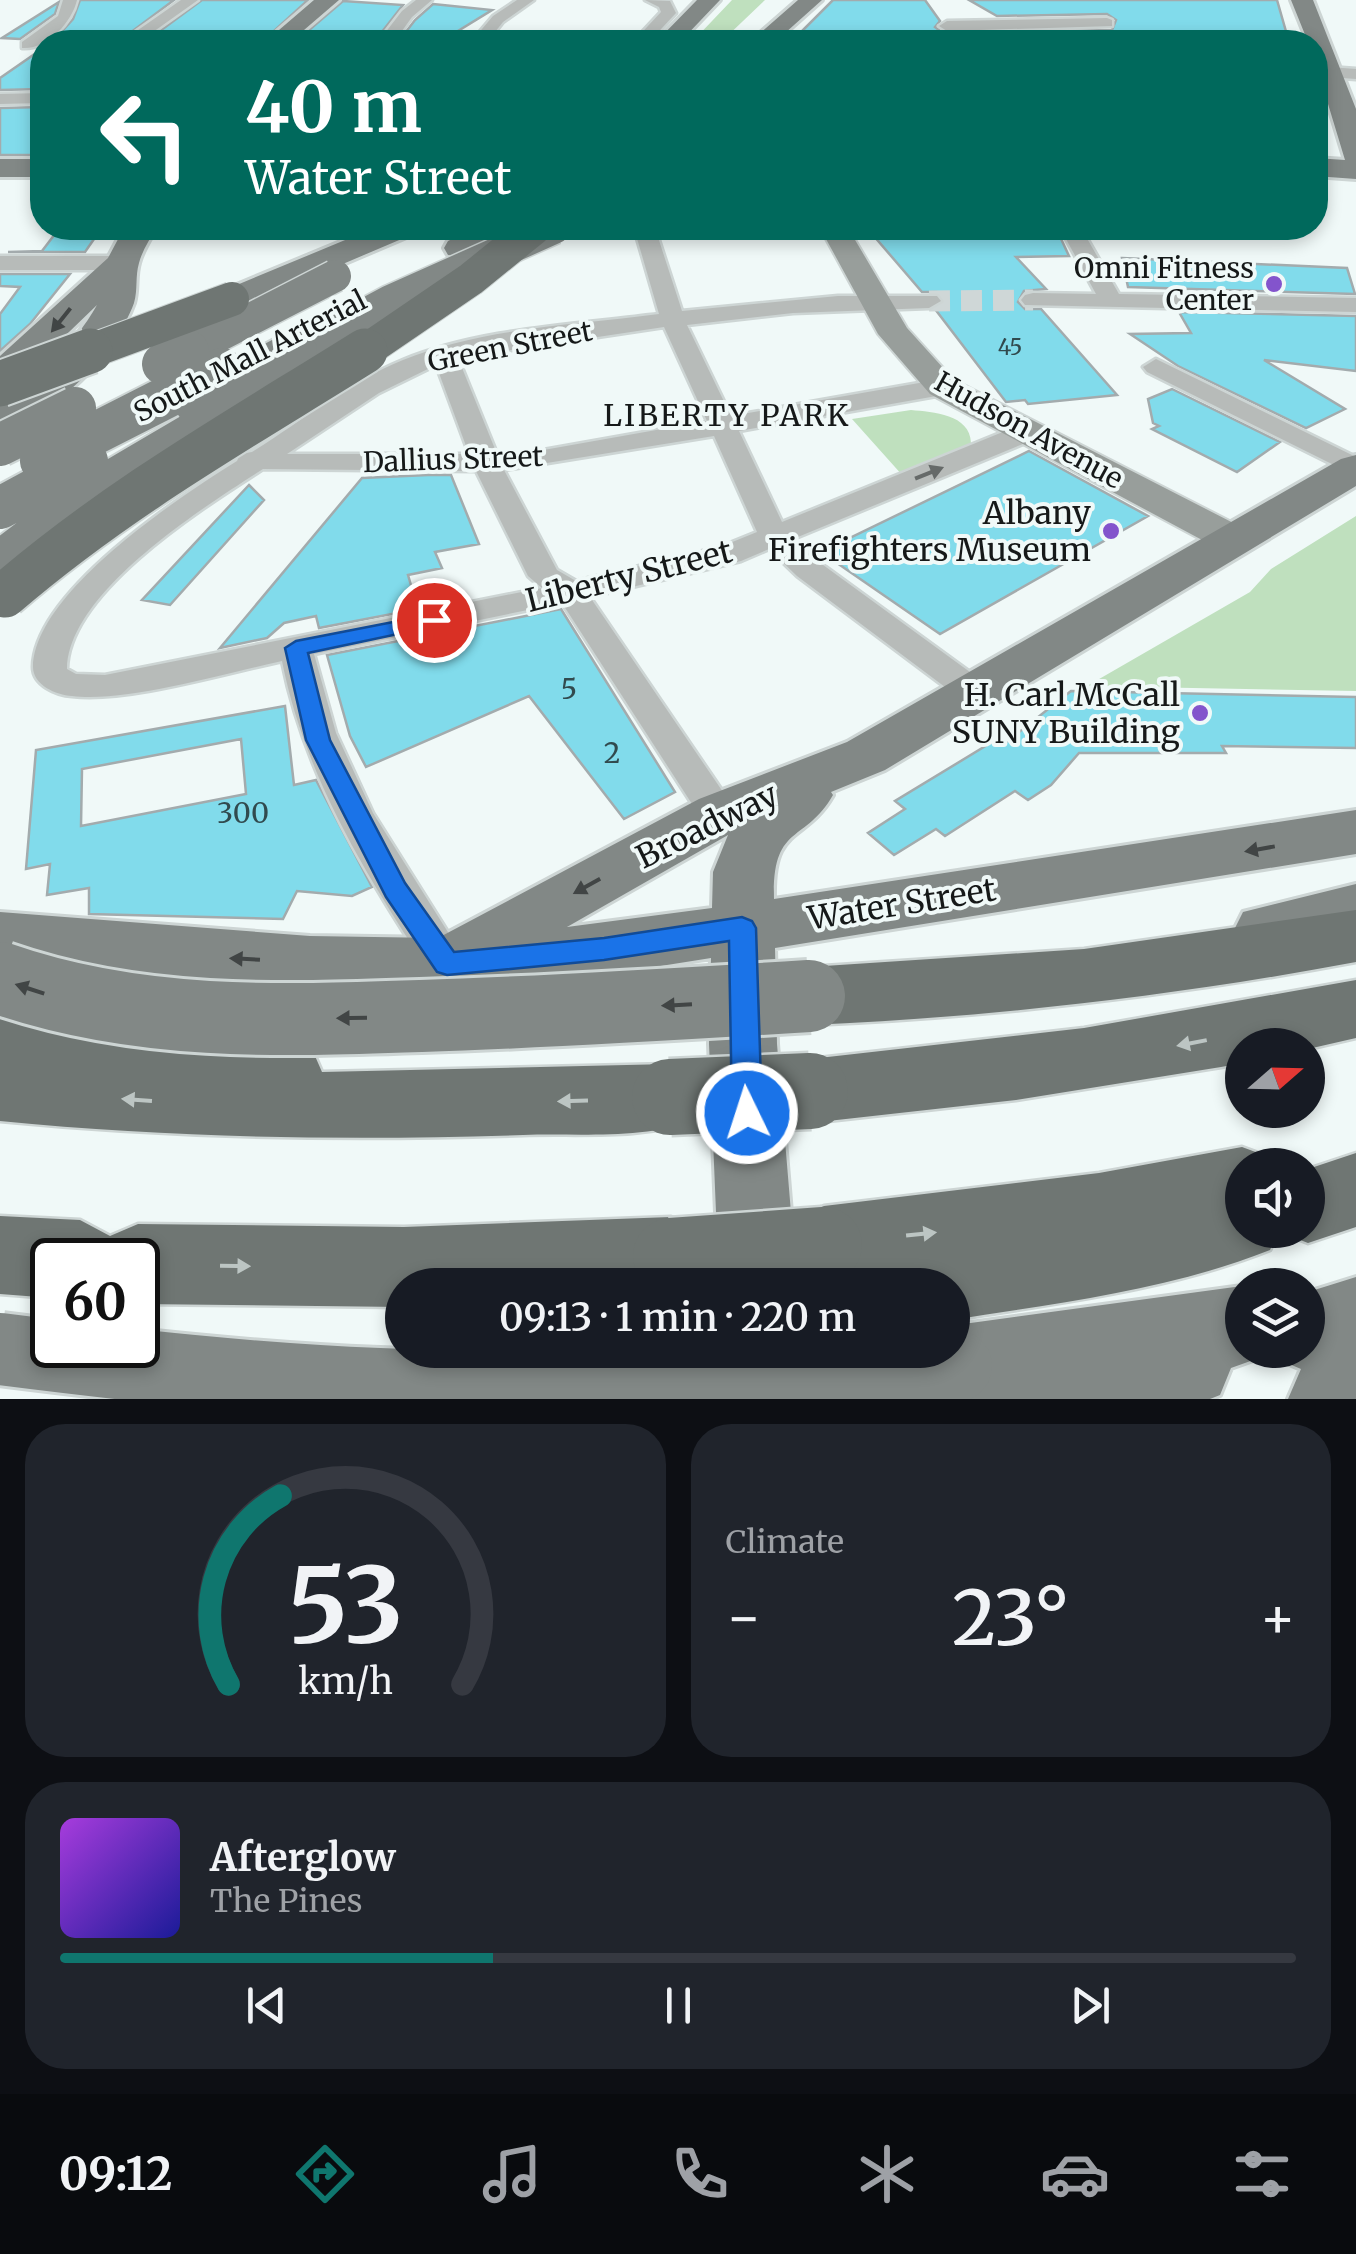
<!DOCTYPE html>
<html lang="en">
<head>
<meta charset="utf-8">
<style>
	:root { --surface:#171b24; --page:#20242c; --text:#f1f3f6; --muted:#9ea1a6; --line:#363941; --accent:#0f766e }
	body { margin:0; font-family:Merriweather,serif; background:var(--page); color:var(--text); height:100vh; display:flex; flex-direction:column; font-size:38px; white-space:nowrap }
	* { box-sizing:border-box; margin:0 }
	p { font-size:32px; color:var(--muted) }
	.icon { flex:none; width:55px; height:55px; fill:none; stroke:currentColor; stroke-width:2; stroke-linecap:round; stroke-linejoin:round }
	.map { position:relative; height:1399px; overflow:hidden }
	.details { display:flex; flex-direction:column; gap:25px; padding:25px; background:#0d0f14; flex:1 }
	.details>* { flex:none }
	.guide { position:absolute; left:30px; top:30px; width:1298px; height:210px; border-radius:40px; box-shadow:0 5px 15px #0003; background:#00695c; color:#fff; overflow:hidden }
	.needle { width:65px; rotate:70deg }
	.tools { position:absolute; left:1225px; top:1028px; display:grid; gap:20px }
	.tools a { display:grid; place-items:center; width:100px; height:100px; border-radius:50%; background:var(--surface); box-shadow:0 5px 15px #0003; font-size:50px }
	.speed { position:absolute; left:30px; top:1238px; display:flex; gap:20px; font-size:50px; font-weight:700; text-align:center }
	.speed>* { display:grid; place-content:center; width:130px; height:130px; border-radius:50%; background:var(--surface); box-shadow:0 5px 15px #0003; line-height:1 }
	.speed .limit { border:5px solid #111; border-radius:15px; background:#fff; color:#111 }
	.pin { position:absolute; display:grid; place-items:center; width:85px; height:85px; color:#fff; margin:-42px; border:5px solid #fff; border-radius:50%; box-shadow:0 2px 10px #0007 }
	.me { position:absolute; width:110px; margin:-55px; rotate:356deg; stroke-linejoin:round; filter:drop-shadow(0 0 8px #0008) }
	.turn { display:flex; align-items:center; gap:35px; height:210px; padding:0 50px; font-size:45px }
	.turn .icon { width:130px; height:130px; stroke-width:2.5 }
	.turn b { display:block; font-size:70px; line-height:85px }
	.big { font-size:75px; font-weight:600; line-height:1.1 }
	.details .widget { flex:1; display:flex; flex-direction:column; justify-content:center; gap:15px; min-width:0; padding:0 35px; border-radius:40px; background:var(--page) }
	.details .dial { align-items:center; gap:0 }
	.dial svg { height:260px; overflow:visible; fill:none; stroke:var(--line); stroke-width:7; stroke-linecap:round; text-anchor:middle }
	.dial text { fill:var(--text); stroke:none }
	.song { display:flex; align-items:center; gap:30px }
	.cover { width:120px; height:120px; border-radius:15px; background:linear-gradient(135deg,hsl(280 70% 55%),hsl(240 70% 35%)) }
	.played { height:10px; border-radius:5px; background:linear-gradient(90deg,var(--accent) 35%,var(--line) 35%) }
	.keys { display:flex; justify-content:space-around; direction:ltr }
	.heat { display:flex; justify-content:space-between; align-items:center; font-size:55px; direction:ltr }
	.details .tiles { flex:1; display:grid; gap:25px; grid-template-columns:1fr 1fr }
	.widget:last-child { grid-column:span 2 }
	.trip { position:absolute; left:385px; top:1268px; width:585px; height:100px; border-radius:50px; background:var(--surface); box-shadow:0 5px 15px #0003; font-weight:600; line-height:100px; text-align:center }
	.tab-bar { display:flex; height:160px; justify-content:space-around; align-items:center; background:#090b0e; color:var(--muted) }
	.tab-bar .icon { width:70px; height:70px }
	.tab-bar .current { color:var(--accent) }
	.tab-bar b { font-size:45px; color:var(--text) }
	.map>svg:first-child { display:block }
	.green { fill:#bfe0be }
	.building { fill:#81dbeb; stroke:#a3abad; stroke-width:2.5; fill-rule:evenodd }
	.lines { fill:none; stroke-linecap:round; stroke-linejoin:round }
	.street-tunnel { stroke:#cfd7d7; stroke-width:21; stroke-dasharray:21 11; stroke-linecap:butt }
	.street-casing { stroke:#cdd5d4; stroke-width:5 }
	.secondary-casing { stroke:#cdd5d4; stroke-width:4 }
	.primary-casing { stroke:#cdd5d4; stroke-width:6 }
	.highway-casing { stroke:#cdd5d4; stroke-width:5 }
	.street { fill:#b7bbb9; fill-rule:evenodd }
	.secondary { fill:#989e9b; fill-rule:evenodd }
	.primary { fill:#828886; fill-rule:evenodd }
	.highway { fill:#6f7673; fill-rule:evenodd }
	.primary-bridge-far2-casing { stroke:#cdd5d4; stroke-width:35; stroke-linecap:butt }
	.primary-bridge-far1-casing { stroke:#cdd5d4; stroke-width:46; stroke-linecap:butt }
	.primary-bridge-casing { stroke:#cdd5d4; stroke-width:78; stroke-linecap:butt }
	.highway-bridge-far2-casing { stroke:#cdd5d4; stroke-width:36; stroke-linecap:butt }
	.highway-bridge-far1-casing { stroke:#cdd5d4; stroke-width:49; stroke-linecap:butt }
	.highway-bridge-casing { stroke:#cdd5d4; stroke-width:81; stroke-linecap:butt }
	.primary-bridge-far2 { stroke:#828886; stroke-width:32 }
	.primary-bridge-far1 { stroke:#828886; stroke-width:42 }
	.primary-bridge { stroke:#828886; stroke-width:72 }
	.highway-bridge-far2 { stroke:#6f7673; stroke-width:34 }
	.highway-bridge-far1 { stroke:#6f7673; stroke-width:45 }
	.highway-bridge { stroke:#6f7673; stroke-width:76 }
	.oneway { fill:#414545 }
	.oneway2 { fill:#666a69 }
	.oneway3 { fill:#bcc5c3 }
	.route { fill:#1a73e8; stroke:#114b97; stroke-width:2.5 }
	.poi-dot { fill:#8354cc; stroke:#f0f9f8; stroke-width:4 }
	.labels { text-anchor:middle; stroke-width:8; stroke-linejoin:round; paint-order:stroke }
	.far-number-label { font-size:22px; fill:#314a4e }
	.far-poi-label { font-size:28px; fill:#161919; stroke:#f0f9f8; text-anchor:end }
	.far-street-label { font-size:28px; fill:#161919; stroke:#f0f9f8 }
	.number-label { font-size:28px; fill:#314a4e }
	.far-neighbourhood-label { font-size:30px; letter-spacing:2.5px; fill:#161919; stroke:#f0f9f8 }
	.poi-label { font-size:32px; fill:#161919; stroke:#f0f9f8; text-anchor:end }
	.street-label { font-size:32px; fill:#161919; stroke:#f0f9f8 }
</style>
</head>
<body>
<div class="map">
<svg width="1356" height="1399" viewBox="0 0 1356 1399">
	<rect width="100%" height="100%" fill="#f0f9f8"/>
	<path class="green" d="M732,0H765L721,42H692Z
		M911,410C933,412 970,414 971,443L903,476L852,419Z
		M1356,516V691L1087,686L1250,592L1271,569Z"/>
	<path class="building" d="M80,0H174L118,42L54,40L73,19Z
		M202,0H308L262,42H145Z
		M833,0H925L940,21L935,27L955,42H791Z
		M969,0H1277L1289,42H1211L1063,31L1112,30L1116,20L1107,14L997,16Z
		M343,1L403,5L374,42H295Z
		M59,2L55,14L20,39L2,38Z
		M433,4L492,10L440,42H398L415,20Z
		M42,49V89L0,90V78Z
		M42,107V155H0V108Z
		M867,228H1056L1069,256L1016,257L1046,289L1024,291L1018,302L1025,309H1041L1117,395L1028,404L1025,400L1006,402L935,309L944,299L937,292H922Z
		M69,229H101L85,252H8L42,251L55,234H66Z
		M1122,258L1347,268L1355,294L1128,287Z
		M0,274H70L30,324L0,351V314L20,287L0,286Z
		M1179,312L1356,316V371L1264,360L1345,409L1306,428L1178,366L1130,334L1191,333Z
		M1172,389L1280,442L1237,472L1152,429L1159,426L1153,423L1148,399Z
		M1029,451L1148,516L940,634L821,552Z
		M428,475H451L479,544L435,552L442,568L408,575L418,609L319,628L316,616L284,623L267,638L220,648L362,478Z
		M249,485L264,500L170,605L142,600Z
		M561,609L675,792L624,819L529,696L366,767L350,736L327,655Z
		M1071,691L1356,697V748L1222,746L1226,753H1079L1051,785L1028,800L1015,791L945,836L936,829L894,855L868,833L905,809L895,801L997,739L1004,744Z
		M285,706L294,785L316,780L372,887L352,896L297,891L283,919L89,914V888L47,895L50,864L26,869L36,750ZM241,739L246,794L81,826L82,769Z"/>
	<g class="lines">
		<path class="street-tunnel" d="M929,301L1033,300"/>
		<g class="street-casing">
			<path id="street" d="M63,0H77C72,22 47,50 22,48V42L58,16Z
				M181,0H198L139,42H121Z
				M416,0H432L412,17L394,42H378L402,11Z
				M517,0H534L503,22L487,42H471L493,16Z
				M645,0L670,1L676,13L649,42H633L661,12L659,7Z
				M1107,18L1112,20V26L947,31L939,26L947,21Z
				M1315,66L1356,69V79L1315,76Z
				M42,93V103L0,104V94Z
				M634,228H655L682,311L838,296H937L941,301L929,308L793,313L687,325L731,416L942,379L955,387L942,395L739,431L782,522L1015,427H1035L1039,433L1035,439L793,539L819,562L985,683L990,691L985,699L973,703L961,699L797,576L769,549L741,561L590,597L738,814L733,824L719,828L705,824L562,603L314,654L336,733L373,813L468,964L462,976L447,981L432,976C368,878 305,778 282,661C226,673 125,703 72,696C56,695 33,685 33,667C34,593 179,497 237,461L240,454L252,452C302,421 349,382 403,360C481,328 575,325 659,314ZM664,327L707,421L521,454H497L458,358ZM436,365L469,454H287L379,393ZM714,436L757,532L720,547L576,581L557,570L504,470ZM263,469L476,471L528,576L542,588L105,675L76,674L67,669C68,592 204,507 263,469Z
				M1060,228H1081L1119,294L1356,298V312L1025,305L1021,300L1025,295L1033,293L1096,294Z
				M0,256H122L133,263L122,270H0Z
				M1156,359L1356,457V476L1147,372L1143,367Z"/>
		</g>
		<g class="secondary-casing">
			<path id="secondary" d="M820,228H848L907,328L954,380L1247,530L1253,539L1247,548L1232,551L1217,548L930,394L878,334Z"/>
		</g>
		<g class="primary-casing">
			<path id="primary" d="M314,0H339L290,42H265Z
				M697,0H720L680,42H656Z
				M798,0H822L775,42H750Z
				M1291,0H1313L1356,109V179L1315,176V158L1345,160L1315,61V42H1308Z
				M0,159H42V177H0Z
				M124,228H156C150,239 142,251 139,263C135,276 138,290 134,303C115,355 54,416 0,429V400C41,376 73,347 97,305L14,385L0,389V356L108,258Z
				M374,228H416L411,235L244,306L232,309L220,306L215,299L220,292Z
				M475,228H514C501,245 469,260 448,255L444,248L448,241Z
				M1356,455V486L885,770L831,792L833,795C805,844 772,823 774,899L1356,810V854L775,948L777,1044L797,1285L719,1284L709,1044L711,958C624,972 535,987 447,990C298,995 148,975 0,962V912L310,936L438,938L699,799L847,742L1341,459ZM728,835L713,872L712,908L567,927Z
				M1356,884V932L1265,955L1243,948L1234,930L1243,912Z
				M1356,1277V1399H1288L1301,1369L1280,1360L1275,1350H1308V1292Z
				M1242,1286V1350H1272L1270,1354L1231,1368L1220,1395L1210,1399H937L927,1395L915,1366L922,1350H952V1327L956,1325Z"/>
		</g>
		<g class="highway-casing">
			<path id="highway" d="M1356,910V962C1175,996 993,1017 809,1025L785,1016L775,996L785,976L809,967L1084,949Z
				M1356,980V1038L1308,1049V1045H1242V1063L1221,1067L1016,1100L810,1123L784,1114L774,1091L784,1068L810,1059L1084,1028Z
				M0,1008C96,1019 225,1024 315,1056L322,1072L670,1064L696,1074L707,1097L696,1120C643,1140 579,1133 523,1135C348,1141 174,1138 0,1121Z
				M1242,1147L1269,1157L1273,1165H1242V1230H1279L1270,1250C1170,1290 1058,1303 952,1320V1285H880L884,1276L824,1284L796,1273L784,1245L796,1217L824,1206L1099,1173Z
				M1356,1153V1227L1308,1243L1280,1232L1308,1230V1169Z
				M0,1216L80,1220L110,1236L138,1224L404,1227L671,1217L699,1228L711,1256L697,1285H402V1307L138,1304V1260H52V1298L0,1294Z"/>
		</g>
		<use href="#street" class="street"/>
		<use href="#secondary" class="secondary"/>
		<use href="#primary" class="primary"/>
		<use href="#highway" class="highway"/>
		<g class="primary-bridge-far2-casing">
			<path id="primary-bridge-far2" d="M183,354L335,276
				M291,354L390,301L554,228"/>
		</g>
		<g class="primary-bridge-far1-casing">
			<path id="primary-bridge-far1" d="M163,364L188,351
				M196,404L296,351
				M0,445L75,408
				M41,461L222,369
				M0,508L87,461
				M0,562L88,495L241,405"/>
		</g>
		<g class="primary-bridge-casing">
			<path id="primary-bridge" d="M0,978C137,1026 278,1021 421,1016C551,1012 680,1004 809,996
				M0,1349C126,1365 252,1379 379,1384C571,1392 764,1383 956,1366"/>
		</g>
		<g class="highway-bridge-far2-casing">
			<path id="highway-bridge-far2" d="M83,354L232,299
				M361,354L471,279L534,228"/>
		</g>
		<g class="highway-bridge-far1-casing">
			<path id="highway-bridge-far1" d="M0,384L90,351
				M5,595C119,497 239,430 365,351"/>
		</g>
		<g class="highway-bridge-casing">
			<path id="highway-bridge" d="M670,1097L810,1091
				M671,1256L824,1245"/>
		</g>
		<use href="#primary-bridge-far2" class="primary-bridge-far2"/>
		<use href="#primary-bridge-far1" class="primary-bridge-far1"/>
		<use href="#primary-bridge" class="primary-bridge"/>
		<use href="#highway-bridge-far2" class="highway-bridge-far2"/>
		<use href="#highway-bridge-far1" class="highway-bridge-far1"/>
		<use href="#highway-bridge" class="highway-bridge"/>
	</g>
	<defs><path id="oneway-solid" d="M-6-.8H1V-3.2L6.5 0L1 3.2V.8H-6Z" transform="scale(2.5)"/></defs>
	<g class="oneway">
		<use href="#oneway-solid" transform="translate(61 320) rotate(129)"/>
		<use href="#oneway-solid" transform="translate(1260 849) rotate(170)"/>
		<use href="#oneway-solid" transform="translate(587 886) rotate(151)"/>
		<use href="#oneway-solid" transform="translate(245 959) rotate(-177)"/>
		<use href="#oneway-solid" transform="translate(30 989) rotate(-162)"/>
		<use href="#oneway-solid" transform="translate(677 1005) rotate(177)"/>
		<use href="#oneway-solid" transform="translate(352 1018) rotate(179)"/>
	</g>
	<use class="oneway2" href="#oneway-solid" transform="translate(929 473) rotate(-22)"/>
	<g class="oneway3">
		<use href="#oneway-solid" transform="translate(1192 1043) rotate(169)"/>
		<use href="#oneway-solid" transform="translate(137 1100) rotate(-176)"/>
		<use href="#oneway-solid" transform="translate(573 1101) rotate(178)"/>
		<use href="#oneway-solid" transform="translate(921 1234) rotate(-6)"/>
		<use href="#oneway-solid" transform="translate(235 1266) rotate(1)"/>
	</g>
	<path class="route" d="M434,614L441,616L444,620L441,625L308,653L330,740L405,883L454,952L604,938L742,917L752,921L756,928L762,1113L758,1122L747,1127L736,1122L732,1113L729,941L604,960L447,975L437,972L386,897L306,740L285,648L296,641Z"/>
	<g class="poi-dot">
		<circle cx="1274" cy="284" r="10"/>
		<circle cx="1111" cy="531" r="10"/>
		<circle cx="1200" cy="713" r="10"/>
	</g>
	<g class="labels">
		<g class="far-number-label">
			<text x="1010" y="355">45</text>
		</g>
		<g class="far-poi-label">
			<text x="1254" y="278">Omni Fitness<tspan x="1254" dy="32">Center</tspan></text>
		</g>
		<g class="far-street-label">
			<text transform="translate(510 346) rotate(-11)" y="10">Green Street</text>
			<text transform="translate(250 356) rotate(-27)" y="10">South Mall Arterial</text>
			<text transform="translate(1029 430) rotate(29)" y="10">Hudson Avenue</text>
			<text transform="translate(453 459) rotate(-2)" y="10">Dallius Street</text>
		</g>
		<g class="number-label">
			<text x="569" y="699">5</text>
			<text x="612" y="763">2</text>
			<text x="243" y="823">300</text>
		</g>
		<g class="far-neighbourhood-label">
			<text x="727" y="426">LIBERTY PARK</text>
		</g>
		<g class="poi-label">
			<text x="1091" y="524">Albany<tspan x="1091" dy="37">Firefighters Museum</tspan></text>
			<text x="1180" y="706">H. Carl McCall<tspan x="1180" dy="37">SUNY Building</tspan></text>
		</g>
		<g class="street-label">
			<text transform="translate(629 576) rotate(-14)" y="11">Liberty Street</text>
			<text transform="translate(707 826) rotate(-26)" y="11">Broadway</text>
			<text transform="translate(902 904) rotate(-9)" y="11">Water Street</text>
		</g>
	</g>
</svg>
<div class="tools">
<a><svg class="needle" viewBox="-14 -14 28 28"><path d="M0-13l5 13h-10z" fill="#e53935"/><path d="M0 13l5-13h-10z" fill="#9ea1a6"/></svg></a>
<a><svg class="icon" aria-label="sound" viewBox="0 0 24 24"><path d="M4 9h4l5-4v14l-5-4H4zM17 9q2 3 0 6"/></svg></a>
<a><svg class="icon" aria-label="layers" viewBox="0 0 24 24"><path d="M12 4l9 5-9 5-9-5zM3 14l9 5 9-5"/></svg></a>
</div>
<div class="speed"><div class="limit">60</div></div>
<div class="pin" style="left:434px;top:620px;background:#d93025"><svg class="icon" aria-label="arrive" viewBox="0 0 24 24"><path d="M6 21V4h12l-3 4 3 4H6"/></svg></div>
<svg class="me" style="left:747px;top:1113px" viewBox="-20 -20 40 40"><circle r="17" fill="#1a73e8" stroke="#fff" stroke-width="3"/><path d="M0-11L8 9 0 5-8 9z" fill="#fff"/></svg>
<div class="trip">09:13 · 1 min · 220 m</div>
<div class="guide">
<div class="turn"><svg class="icon" aria-label="left" viewBox="0 0 24 24"><path d="M17 20v-9H6M10 6l-5 5 5 5"/></svg><div><b>40 m</b>Water Street</div></div>
</div>
</div>
<section class="details">
<div class="tiles">
<div class="widget dial"><svg viewBox="0 0 100 80">
<path d="M14 69A42 42 0 1 1 86 69"/>
<path d="M14 69A42 42 0 0 1 30 11" stroke="#0f766e"/>
<text x="50" y="56" font-size="32" font-weight="700">53</text>
<text x="50" y="72" font-size="11">km/h</text>
</svg></div>
<div class="widget"><p>Climate</p>
<div class="heat"><a>−</a><b class="big">23°</b><a>+</a></div>
</div>
<div class="widget">
<div class="song"><i class="cover"></i><div><b>Afterglow</b><p>The Pines</p></div></div>
<div class="played"></div>
<div class="keys"><svg class="icon" aria-label="previous" viewBox="0 0 24 24"><path d="M18 5L8 12l10 7zM5 5v14"/></svg><svg class="icon" aria-label="pause" viewBox="0 0 24 24"><path d="M8 5v14M16 5v14"/></svg><svg class="icon" aria-label="next" viewBox="0 0 24 24"><path d="M6 5l10 7-10 7zM19 5v14"/></svg></div>
</div>
</div>
</section>
<nav class="tab-bar">
<b>09:12</b>
<svg class="icon current" aria-label="directions" viewBox="0 0 24 24"><path d="M12 3l9 9-9 9-9-9zM9 14v-3h6M13 9l2 2-2 2"/></svg>
<svg class="icon" aria-label="music" viewBox="0 0 24 24"><path d="M9 18V5l10-2v13"/><circle cx="6" cy="18" r="3"/><circle cx="16" cy="16" r="3"/></svg>
<svg class="icon" aria-label="phone" viewBox="0 0 24 24"><path d="M5 4h4l2 5-3 2q2 4 5 5l2-3 5 2v4C11 20 4 13 5 4z"/></svg>
<svg class="icon" aria-label="climate" viewBox="0 0 24 24"><path d="M12 3v18M4 7l16 10M4 17L20 7"/></svg>
<svg class="icon" aria-label="car" viewBox="0 0 24 24"><path d="M5 17H2v-5l4-1 3-4h7l3 4 3 1v5h-3M9 17h6M6 11h13"/><circle cx="7" cy="17" r="2"/><circle cx="17" cy="17" r="2"/></svg>
<svg class="icon" aria-label="filters" viewBox="0 0 24 24"><path d="M4 7h16M4 17h16"/><circle cx="9" cy="7" r="2"/><circle cx="15" cy="17" r="2"/></svg>
</nav>
</body>
</html>
